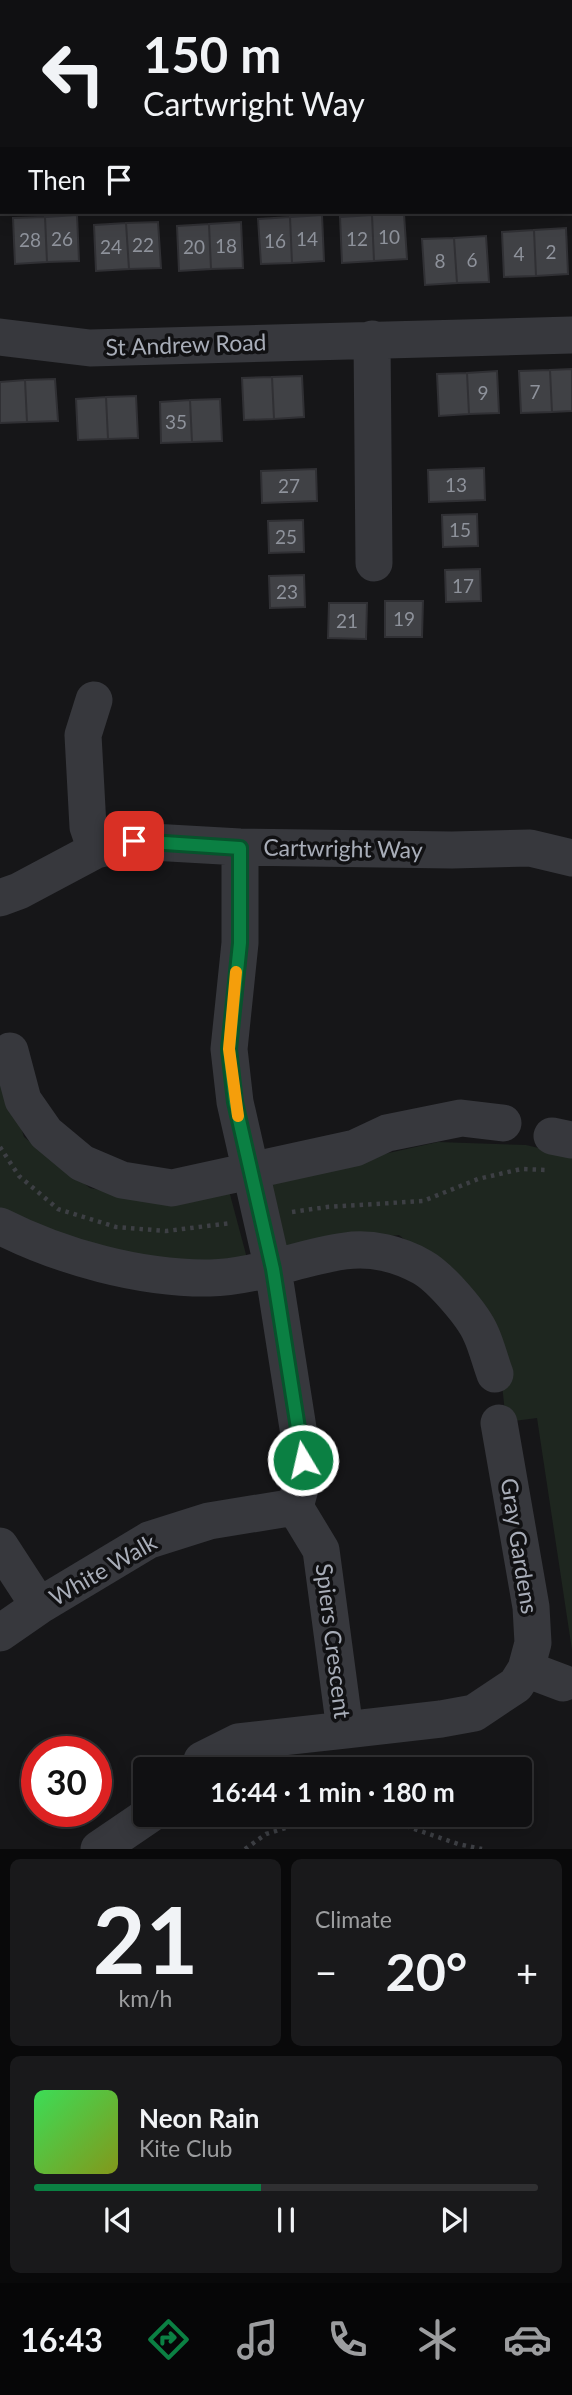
<!DOCTYPE html>
<html lang="en">
<head>
<meta charset="utf-8">
<style>
	:root { --surface:#101012; --page:#19191b; --text:#f1f3f6; --muted:#9c9d9f; --line:#303032; --accent:#0b8043 }
	body { margin:0; font-family:Lato,sans-serif; background:var(--page); color:var(--text); height:100vh; display:flex; flex-direction:column; font-size:26px; white-space:nowrap }
	* { box-sizing:border-box; margin:0 }
	p { font-size:23px; color:var(--muted) }
	.icon { flex:none; width:38px; height:38px; fill:none; stroke:currentColor; stroke-width:2; stroke-linecap:round; stroke-linejoin:round }
	.map { position:relative; height:1849px; overflow:hidden }
	.drawer { display:flex; flex-direction:column; gap:10px; padding:10px; background:#09090a; flex:1 }
	.drawer>* { flex:none }
	.guide { position:absolute; left:0px; top:0px; width:572px; height:214px; box-shadow:0 4px 18px #0003,0 0 0 2px var(--line); background:#101012; color:var(--text); overflow:hidden }
	.speed { position:absolute; left:21px; top:1736px; display:flex; gap:14px; font-size:35px; font-weight:700; text-align:center }
	.speed>* { display:grid; place-content:center; width:91px; height:91px; border-radius:50%; background:var(--surface); box-shadow:0 4px 18px #0003,0 0 0 2px var(--line); line-height:1 }
	.speed .limit { border:10px solid #d22; background:#fff; color:#111 }
	.pin { position:absolute; display:grid; place-items:center; width:60px; height:60px; color:#fff; margin:-30px; border-radius:14px; box-shadow:0 4px 10px #0006 }
	.me { position:absolute; width:77px; margin:-38px; rotate:351deg; stroke-linejoin:round; filter:drop-shadow(0 0 5px #0008) }
	.turn { display:flex; align-items:center; gap:24px; height:147px; padding:0 28px; font-size:32px }
	.turn .icon { width:91px; height:91px; stroke-width:2.5 }
	.turn b { display:block; font-size:49px; line-height:60px }
	.then { display:flex; align-items:center; height:66px; padding:0 28px; background:#0003; gap:14px; font-size:26px }
	.big { font-size:52px; font-weight:700; line-height:1.1 }
	.drawer .tile { flex:1; display:flex; flex-direction:column; justify-content:center; gap:10px; min-width:0; padding:0 24px; border-radius:10px; background:var(--page) }
	.drawer .dial { align-items:center; gap:0 }
	.dial b { font-size:91px; line-height:1 }
	.song { display:flex; align-items:center; gap:21px }
	.cover { width:84px; height:84px; border-radius:10px; background:linear-gradient(135deg,hsl(130 70% 55%),hsl(70 70% 35%)) }
	.played { height:7px; border-radius:4px; background:linear-gradient(90deg,var(--accent) 45%,var(--line) 45%) }
	.keys { display:flex; justify-content:space-around; direction:ltr }
	.heat { display:flex; justify-content:space-between; align-items:center; font-size:38px; direction:ltr }
	.drawer .tiles { flex:1; display:grid; gap:10px; grid-template-columns:1fr 1fr }
	.tile:last-child { grid-column:span 2 }
	.trip { position:absolute; left:133px; top:1757px; width:399px; height:70px; border-radius:7px; background:var(--surface); box-shadow:0 4px 18px #0003,0 0 0 2px var(--line); font-weight:700; line-height:70px; text-align:center }
	.tabs { display:flex; height:112px; justify-content:space-around; align-items:center; background:#060607; color:var(--muted) }
	.tabs .icon { width:49px; height:49px }
	.tabs .on { color:var(--accent) }
	.tabs b { font-size:32px; color:var(--text) }
	.map>svg:first-child { display:block }
	.green { fill:#1e261f }
	.building { fill:#404145; stroke:#303034; stroke-width:2 }
	.lines { fill:none; stroke-linecap:round; stroke-linejoin:round }
	.path { stroke:#3d3f44; stroke-width:4.5; stroke-dasharray:3.5 5; stroke-linecap:butt }
	.minor { stroke:#37383d; stroke-width:37 }
	.route-casing { stroke:#07532c; stroke-width:18 }
	.route { stroke:#0b8043; stroke-width:12 }
	.slow { stroke:#f59e0b; stroke-width:12 }
	.labels { text-anchor:middle; stroke-width:7; stroke-linejoin:round; paint-order:stroke }
	.number-label { font-size:19px; fill:#8e929b }
	.street-label { font-size:23px; fill:#a8adb8; stroke:#111113 }
</style>
</head>
<body>
<div class="map">
<svg width="572" height="1849" viewBox="0 0 572 1849">
	<rect width="100%" height="100%" fill="#161618"/>
	<path class="green" d="M0,1063L24,1137L90,1188L163,1203L228,1187L248,1262L160,1267L0,1212Z
		M438,1142L526,1145L572,1156V1650L537,1418L506,1422L500,1366L468,1292L399,1235L324,1245L277,1256L258,1182Z"/>
	<path class="building" d="M404,214L407,259L374,261L372,215Z
		M77,215L79,261L47,262L45,217Z
		M322,215L324,261L292,263L290,217Z
		M372,215L374,261L342,263L340,217Z
		M45,217L47,262L15,264L13,218Z
		M290,217L292,263L261,264L258,219Z
		M158,222L161,268L129,269L126,223Z
		M241,222L243,268L211,269L209,224Z
		M126,223L129,269L96,271L94,225Z
		M209,224L211,269L179,271L177,226Z
		M566,228L568,274L536,276L534,230Z
		M534,230L536,276L504,277L502,232Z
		M486,236L489,282L457,283L454,238Z
		M454,238L457,283L425,285L422,239Z
		M572,369V411L552,412L550,370Z
		M550,370L552,412L521,413L519,371Z
		M497,371L499,413L469,414L467,373Z
		M467,373L469,414L439,416L437,374Z
		M302,376L304,417L274,419L272,377Z
		M272,377L274,419L244,420L242,378Z
		M55,379L58,421L27,422L25,380Z
		M25,380L27,422L0,423V382Z
		M136,396L138,438L108,439L106,397Z
		M106,397L108,439L78,440L76,399Z
		M220,399L222,441L192,442L190,400Z
		M190,400L192,442L161,443L160,402Z
		M484,468L485,500L429,502L428,470Z
		M316,469L317,501L262,503L261,471Z
		M477,514L478,546L443,547L442,515Z
		M303,520L304,552L269,553L268,521Z
		M480,569L481,601L446,602L445,570Z
		M304,575L305,607L270,608L269,576Z
		M385,601H423L422,637H385Z
		M329,603H367L366,639L328,638Z"/>
	<g class="lines">
		<path class="path" d="M0,1147L19,1176L58,1209L116,1227L166,1231L232,1223
			M292,1212L327,1207L423,1201L478,1179L521,1169L547,1170
			M374,1815L458,1844L482,1849
			M327,1817L340,1815
			M245,1849L266,1834L328,1815"/>
		<path class="minor" d="M232,0L234,2
			M530,0L531,2
			M60,2L74,0
			M570,42L572,43
			M0,337L90,348L572,335
			M372,339L374,563
			M94,700L83,735L88,827L96,850
			M0,898L19,891L96,850L134,841L240,847L452,850L530,848L572,858
			M10,1051L23,1100L46,1133L82,1163L122,1180L172,1188L355,1148L387,1133L461,1118L503,1123
			M552,1136L572,1140
			M0,1226C61,1257 141,1279 210,1278C257,1277 300,1257 345,1251C371,1247 399,1254 422,1267C440,1277 473,1315 481,1334C487,1347 490,1361 495,1374
			M0,1546L39,1606
			M0,1633L39,1606L149,1540L209,1521L295,1507
			M526,1669L563,1683
			M345,1730L441,1719L474,1713L516,1685L526,1669L533,1643L531,1607L499,1423
			M202,1760L238,1742L345,1730L321,1550L295,1507L301,1485L303,1460L273,1269L235,1102L229,1049L240,943V847
			M99,1849L149,1815"/>
	</g>
	<g class="lines">
		<g class="route-casing">
			<path id="route" d="M134,841L240,848V943L229,1049L235,1102L273,1269L303,1460"/>
		</g>
		<use href="#route" class="route"/>
		<path class="slow" d="M236,972L229,1049L238,1116"/>
	</g>
	<g class="labels">
		<g class="number-label">
			<text x="389" y="244">10</text>
			<text x="62" y="246">26</text>
			<text x="307" y="246">14</text>
			<text x="357" y="246">12</text>
			<text x="30" y="247">28</text>
			<text x="275" y="248">16</text>
			<text x="143" y="252">22</text>
			<text x="226" y="253">18</text>
			<text x="111" y="254">24</text>
			<text x="194" y="254">20</text>
			<text x="551" y="259">2</text>
			<text x="519" y="261">4</text>
			<text x="472" y="267">6</text>
			<text x="440" y="268">8</text>
			<text x="535" y="399">7</text>
			<text x="483" y="400">9</text>
			<text x="176" y="429">35</text>
			<text x="456" y="492">13</text>
			<text x="289" y="493">27</text>
			<text x="460" y="537">15</text>
			<text x="286" y="544">25</text>
			<text x="463" y="593">17</text>
			<text x="287" y="599">23</text>
			<text x="404" y="626">19</text>
			<text x="347" y="628">21</text>
		</g>
		<g class="street-label">
			<text transform="translate(186 345) rotate(-2)" y="8">St Andrew Road</text>
			<text transform="translate(343 849) rotate(1)" y="8">Cartwright Way</text>
			<text transform="translate(519 1546) rotate(81)" y="8">Gray Gardens</text>
			<text transform="translate(103 1570) rotate(-30)" y="8">White Walk</text>
			<text transform="translate(333 1641) rotate(83)" y="8">Spiers Crescent</text>
		</g>
	</g>
</svg>
<div class="speed"><div class="limit">30</div></div>
<div class="pin" style="left:134px;top:841px;background:#d93025"><svg class="icon" aria-label="arrive" viewBox="0 0 24 24"><path d="M6 21V4h12l-3 4 3 4H6"/></svg></div>
<svg class="me" style="left:303px;top:1460px" viewBox="-20 -20 40 40"><circle r="17" fill="#0b8043" stroke="#fff" stroke-width="3"/><path d="M0-11L8 9 0 5-8 9z" fill="#fff"/></svg>
<div class="trip">16:44 · 1 min · 180 m</div>
<div class="guide">
<div class="turn"><svg class="icon" aria-label="left" viewBox="0 0 24 24"><path d="M17 20v-9H6M10 6l-5 5 5 5"/></svg><div><b>150 m</b>Cartwright Way</div></div>
<div class="then">Then<svg class="icon" aria-label="arrive" viewBox="0 0 24 24"><path d="M6 21V4h12l-3 4 3 4H6"/></svg></div>
</div>
</div>
<section class="drawer">
<div class="tiles">
<div class="tile dial"><b>21</b><p>km/h</p></div>
<div class="tile"><p>Climate</p>
<div class="heat"><a>−</a><b class="big">20°</b><a>+</a></div>
</div>
<div class="tile">
<div class="song"><i class="cover"></i><div><b>Neon Rain</b><p>Kite Club</p></div></div>
<div class="played"></div>
<div class="keys"><svg class="icon" aria-label="previous" viewBox="0 0 24 24"><path d="M18 5L8 12l10 7zM5 5v14"/></svg><svg class="icon" aria-label="pause" viewBox="0 0 24 24"><path d="M8 5v14M16 5v14"/></svg><svg class="icon" aria-label="next" viewBox="0 0 24 24"><path d="M6 5l10 7-10 7zM19 5v14"/></svg></div>
</div>
</div>
</section>
<nav class="tabs">
<b>16:43</b>
<svg class="icon on" aria-label="directions" viewBox="0 0 24 24"><path d="M12 3l9 9-9 9-9-9zM9 14v-3h6M13 9l2 2-2 2"/></svg>
<svg class="icon" aria-label="music" viewBox="0 0 24 24"><path d="M9 18V5l10-2v13"/><circle cx="6" cy="18" r="3"/><circle cx="16" cy="16" r="3"/></svg>
<svg class="icon" aria-label="phone" viewBox="0 0 24 24"><path d="M5 4h4l2 5-3 2q2 4 5 5l2-3 5 2v4C11 20 4 13 5 4z"/></svg>
<svg class="icon" aria-label="climate" viewBox="0 0 24 24"><path d="M12 3v18M4 7l16 10M4 17L20 7"/></svg>
<svg class="icon" aria-label="car" viewBox="0 0 24 24"><path d="M5 17H2v-5l4-1 3-4h7l3 4 3 1v5h-3M9 17h6M6 11h13"/><circle cx="7" cy="17" r="2"/><circle cx="17" cy="17" r="2"/></svg>
</nav>
</body>
</html>
